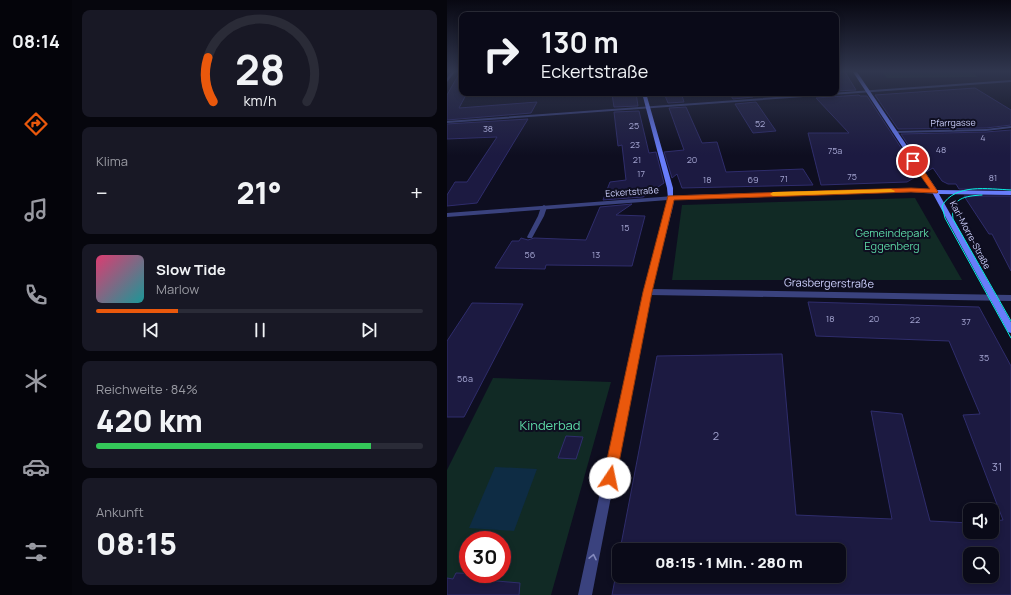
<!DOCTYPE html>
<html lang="de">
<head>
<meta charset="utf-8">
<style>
	:root { --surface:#0a0a18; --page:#181825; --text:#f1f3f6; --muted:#999aa2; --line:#2a2b37; --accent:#ea580c }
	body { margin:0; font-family:Manrope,sans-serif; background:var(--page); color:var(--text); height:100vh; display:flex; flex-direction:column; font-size:15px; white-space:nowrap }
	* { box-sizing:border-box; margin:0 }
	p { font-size:13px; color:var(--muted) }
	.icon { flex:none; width:22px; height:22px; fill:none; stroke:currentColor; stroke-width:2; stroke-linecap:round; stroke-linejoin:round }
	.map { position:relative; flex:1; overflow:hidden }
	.drawer { display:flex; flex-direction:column; gap:10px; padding:10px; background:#06060d; width:375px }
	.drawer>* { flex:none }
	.top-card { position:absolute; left:12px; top:12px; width:380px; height:84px; border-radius:8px; box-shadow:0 2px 6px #0003,0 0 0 1px var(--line); background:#0a0a18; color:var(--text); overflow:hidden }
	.tools { position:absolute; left:516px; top:503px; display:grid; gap:8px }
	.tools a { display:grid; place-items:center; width:36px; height:36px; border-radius:8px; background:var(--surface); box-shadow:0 2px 6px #0003,0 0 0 1px var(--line); font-size:20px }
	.speed { position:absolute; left:12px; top:531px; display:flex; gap:8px; font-size:20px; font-weight:700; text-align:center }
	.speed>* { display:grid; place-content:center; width:52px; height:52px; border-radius:50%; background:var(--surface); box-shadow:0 2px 6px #0003,0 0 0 1px var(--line); line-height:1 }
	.speed .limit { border:6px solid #d22; background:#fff; color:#111 }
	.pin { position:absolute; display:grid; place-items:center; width:34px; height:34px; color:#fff; margin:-17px; border:2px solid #fff; border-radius:50%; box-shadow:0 1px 4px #0007 }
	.me { position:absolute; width:44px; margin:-22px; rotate:11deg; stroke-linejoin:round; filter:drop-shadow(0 0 3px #0008) }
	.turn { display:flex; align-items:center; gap:14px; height:84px; padding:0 16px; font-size:18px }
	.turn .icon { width:52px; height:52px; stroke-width:2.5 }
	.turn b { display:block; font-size:28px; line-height:34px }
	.big { font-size:30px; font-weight:800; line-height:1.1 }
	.drawer .tile { flex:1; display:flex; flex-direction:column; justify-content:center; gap:6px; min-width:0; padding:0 14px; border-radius:8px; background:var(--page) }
	.drawer .dial { align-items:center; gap:0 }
	.dial svg { height:104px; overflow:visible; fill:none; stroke:var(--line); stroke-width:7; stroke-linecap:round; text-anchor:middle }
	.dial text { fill:var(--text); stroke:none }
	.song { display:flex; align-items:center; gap:12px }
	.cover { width:48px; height:48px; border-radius:6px; background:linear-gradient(135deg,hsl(340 70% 55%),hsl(180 70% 35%)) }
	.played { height:4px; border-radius:2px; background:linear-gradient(90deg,var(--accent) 25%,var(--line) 25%) }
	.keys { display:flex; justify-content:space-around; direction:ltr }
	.heat { display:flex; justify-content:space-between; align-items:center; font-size:22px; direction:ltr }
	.charge { height:6px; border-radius:3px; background:linear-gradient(90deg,#34c759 84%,var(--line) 0) }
	.trip { position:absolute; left:165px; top:543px; width:234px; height:40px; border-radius:8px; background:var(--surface); box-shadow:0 2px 6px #0003,0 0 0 1px var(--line); font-weight:800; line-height:40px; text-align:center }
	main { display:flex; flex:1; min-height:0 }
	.tabs { display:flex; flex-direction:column; width:72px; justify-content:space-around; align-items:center; background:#04040a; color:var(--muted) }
	.tabs .icon { width:28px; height:28px }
	.tabs .active { color:var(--accent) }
	.tabs b { font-size:18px; color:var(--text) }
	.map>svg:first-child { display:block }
	.green { fill:#112a25; fill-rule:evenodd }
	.water { fill:#0e2c44 }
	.building { fill:#1c1a41; stroke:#2f2d6c; fill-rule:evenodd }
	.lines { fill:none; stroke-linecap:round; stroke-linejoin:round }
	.lane { fill:#3a427e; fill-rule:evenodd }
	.street { fill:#3a427e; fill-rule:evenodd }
	.secondary { fill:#687dfb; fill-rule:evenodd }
	.tram { stroke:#07f1e2; stroke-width:1 }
	.oneway { stroke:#848abe }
	.route { fill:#ea580c; stroke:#983908 }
	.slow { fill:#f59e0b }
	.labels { text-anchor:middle; stroke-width:4; stroke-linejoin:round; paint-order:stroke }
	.far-street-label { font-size:9px; fill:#ced1fe; stroke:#0e0e20 }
	.number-label { font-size:9px; fill:#a2a3cf }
	.park-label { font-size:11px; fill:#5ddba7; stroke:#0e0e20 }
	.street-label { font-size:11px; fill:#ced1fe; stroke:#0e0e20 }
	.near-number-label { font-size:11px; fill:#a2a3cf }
	.near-park-label { font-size:13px; fill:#5ddba7; stroke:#0e0e20 }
</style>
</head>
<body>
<main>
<nav class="tabs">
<b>08:14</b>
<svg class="icon active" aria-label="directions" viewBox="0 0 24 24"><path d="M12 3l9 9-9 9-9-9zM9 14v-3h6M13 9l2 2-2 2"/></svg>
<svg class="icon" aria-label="music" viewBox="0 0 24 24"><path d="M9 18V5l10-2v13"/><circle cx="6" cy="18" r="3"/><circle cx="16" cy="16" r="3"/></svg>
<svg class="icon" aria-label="phone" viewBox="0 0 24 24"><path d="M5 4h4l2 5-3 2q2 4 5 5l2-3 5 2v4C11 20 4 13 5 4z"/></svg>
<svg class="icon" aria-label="climate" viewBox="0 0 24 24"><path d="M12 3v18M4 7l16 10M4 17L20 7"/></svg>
<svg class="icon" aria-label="car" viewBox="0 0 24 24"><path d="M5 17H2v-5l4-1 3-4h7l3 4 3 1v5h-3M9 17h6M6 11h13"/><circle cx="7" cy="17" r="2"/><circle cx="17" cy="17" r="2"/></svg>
<svg class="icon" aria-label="filters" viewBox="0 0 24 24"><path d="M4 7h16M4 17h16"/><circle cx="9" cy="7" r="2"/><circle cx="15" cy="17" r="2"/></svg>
</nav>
<section class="drawer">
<div class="tile dial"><svg viewBox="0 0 100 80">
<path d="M14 69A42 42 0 1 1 86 69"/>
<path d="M14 69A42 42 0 0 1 10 35" stroke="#ea580c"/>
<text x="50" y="56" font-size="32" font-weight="700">28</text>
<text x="50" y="72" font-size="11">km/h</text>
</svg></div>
<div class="tile"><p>Klima</p>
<div class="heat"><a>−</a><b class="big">21°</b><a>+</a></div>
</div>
<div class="tile">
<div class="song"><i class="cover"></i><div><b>Slow Tide</b><p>Marlow</p></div></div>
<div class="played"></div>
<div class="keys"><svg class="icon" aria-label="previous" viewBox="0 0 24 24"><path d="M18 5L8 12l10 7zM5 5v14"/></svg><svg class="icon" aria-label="pause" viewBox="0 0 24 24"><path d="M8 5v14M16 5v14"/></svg><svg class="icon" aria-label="next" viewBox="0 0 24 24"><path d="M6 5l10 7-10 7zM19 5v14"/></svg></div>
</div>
<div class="tile"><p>Reichweite · 84%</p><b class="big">420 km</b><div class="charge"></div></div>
<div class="tile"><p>Ankunft</p><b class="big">08:15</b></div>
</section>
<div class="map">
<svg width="564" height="595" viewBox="0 0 564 595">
	<rect width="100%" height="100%" fill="#0e0e20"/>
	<path class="green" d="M435,72H524L531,77L440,78Z
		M468,198L515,280H225L235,205Z
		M46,378L164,382L104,595H0V470ZM21,540H55V574H21Z"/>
	<path class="water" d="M48,467L90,469L67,531L22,528Z"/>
	<path class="building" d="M13,72H15V93H20L12,108L90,102L84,113L0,120V95Z
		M389,72H398L409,90L389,91Z
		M528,88L564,110V125L539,128L451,129L428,95Z
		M189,93L191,106L167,107L165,94Z
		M217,93H234L237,102L221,103Z
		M282,93H303L306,97L286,99Z
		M412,95L413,96H420L472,175L460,182L374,185L361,133H402L369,98Z
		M309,102L329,131L306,133L288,104Z
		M239,107L255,143L270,142L279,172L356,169L366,185L235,188L230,174L225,178L217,152L237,150L222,108Z
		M192,111L202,153L209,152L217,183L196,197L156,200L163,182L179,180L175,145L171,146L167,112Z
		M81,119L30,203L0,206V195L8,182H20L50,137L0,139V124Z
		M564,130V190L512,189L509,184H501L495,181L486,168L479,172L454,134L539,132Z
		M517,196H564V271L545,234H542Z
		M185,204L169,215L198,216L185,266L99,265L98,269L48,268L65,241H72L74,238L81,240L87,238L139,240L153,207Z
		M361,302L532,307L564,366V595H165L172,558V576H392V550H173L210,356L335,354L349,515L445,519L424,411L455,414L483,521L523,523V532H545V521L556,520L516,415L533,414L502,341L369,336ZM523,554H545V576H523Z
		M25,303L76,304L17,417H0V341Z
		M119,436L136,437L129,459L111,458Z
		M9,573L41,574L38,580L73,583L72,595H0V578L6,579Z"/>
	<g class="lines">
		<path class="lane" d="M97,205L100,207L97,216L85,238H81L80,237L91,216L94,207Z"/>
		<path class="street" d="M4,72H8L0,82V78Z
			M564,80V82L0,123V121Z
			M564,126V128L539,131L447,133L445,132L447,131L539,129Z
			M464,188L488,190L491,192L488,194L464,192L227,200L226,207L205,289L564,295V301L203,295L145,595H131L196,292L221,200L0,217V213L240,195Z"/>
		<path class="secondary" d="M406,72H410L490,190L564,191V195L492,194L564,322V333L561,332L560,330L485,192Z
			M195,93H199L226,188V199H222L221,198L220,188Z"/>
		<path class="tram" d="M564,190C541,189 508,183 495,206L498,218L564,338
			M535,195C518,196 503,198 506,219L564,321"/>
	</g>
	<defs><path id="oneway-chevron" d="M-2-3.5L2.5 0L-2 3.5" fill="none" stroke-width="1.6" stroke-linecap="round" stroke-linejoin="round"/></defs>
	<use class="oneway" href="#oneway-chevron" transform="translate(146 557) rotate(-78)"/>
	<linearGradient id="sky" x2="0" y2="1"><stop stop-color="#080812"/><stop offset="0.46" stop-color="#30364e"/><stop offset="1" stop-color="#30364e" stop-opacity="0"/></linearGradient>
	<rect width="564" height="155" fill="url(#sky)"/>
	<path class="route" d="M464,159H469L491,192L490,193L464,192L227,200L205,292L169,478L167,483L163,484L158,483L156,478L196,292L221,196L464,188L483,189L463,161Z"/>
	<path class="slow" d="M444,189L448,191L447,192L326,196L323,194L326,192Z"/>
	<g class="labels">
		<g class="far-street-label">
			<text transform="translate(506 123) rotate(-1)" y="3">Pfarrgasse</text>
			<text transform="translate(185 192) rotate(-4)" y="3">Eckertstraße</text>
			<text transform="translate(523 235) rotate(62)" y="3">Karl-Morre-Straße</text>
		</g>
		<g class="number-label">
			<text x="313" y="127">52</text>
			<text x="187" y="129">25</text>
			<text x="41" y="132">38</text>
			<text x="536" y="141">4</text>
			<text x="188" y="148">23</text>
			<text x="494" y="153">48</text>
			<text x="388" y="154">75a</text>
			<text x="190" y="163">21</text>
			<text x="245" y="163">20</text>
			<text x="194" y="177">17</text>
			<text x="405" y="180">75</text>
			<text x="546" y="181">81</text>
			<text x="337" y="182">71</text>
			<text x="260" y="183">18</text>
			<text x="306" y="183">69</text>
			<text x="178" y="231">15</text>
			<text x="83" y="258">56</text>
			<text x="149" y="258">13</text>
			<text x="383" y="322">18</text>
			<text x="427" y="322">20</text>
			<text x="468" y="323">22</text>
			<text x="519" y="325">37</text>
			<text x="537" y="361">35</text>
			<text x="18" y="382">56a</text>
		</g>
		<g class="park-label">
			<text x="445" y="237">Gemeindepark<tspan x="445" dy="13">Eggenberg</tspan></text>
		</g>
		<g class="street-label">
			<text transform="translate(382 283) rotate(1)" y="4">Grasbergerstraße</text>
		</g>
		<g class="near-number-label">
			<text x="269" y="440">2</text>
			<text x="550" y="471">31</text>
		</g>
		<g class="near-park-label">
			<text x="103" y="430">Kinderbad</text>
		</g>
	</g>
</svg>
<div class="tools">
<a><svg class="icon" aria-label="sound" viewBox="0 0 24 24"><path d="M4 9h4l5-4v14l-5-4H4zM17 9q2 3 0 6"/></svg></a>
<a><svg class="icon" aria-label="search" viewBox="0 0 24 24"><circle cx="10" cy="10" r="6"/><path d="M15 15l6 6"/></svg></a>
</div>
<div class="speed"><div class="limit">30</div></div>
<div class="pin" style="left:466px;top:161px;background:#d93025"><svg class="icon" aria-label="arrive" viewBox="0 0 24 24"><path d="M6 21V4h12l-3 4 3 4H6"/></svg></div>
<svg class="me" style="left:163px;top:478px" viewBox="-20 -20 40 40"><circle r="19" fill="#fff"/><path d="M0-13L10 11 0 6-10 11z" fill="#ea580c"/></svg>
<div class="trip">08:15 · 1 Min. · 280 m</div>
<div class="top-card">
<div class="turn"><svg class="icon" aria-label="right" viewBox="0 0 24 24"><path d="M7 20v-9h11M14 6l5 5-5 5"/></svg><div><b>130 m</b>Eckertstraße</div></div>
</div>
</div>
</main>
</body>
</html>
